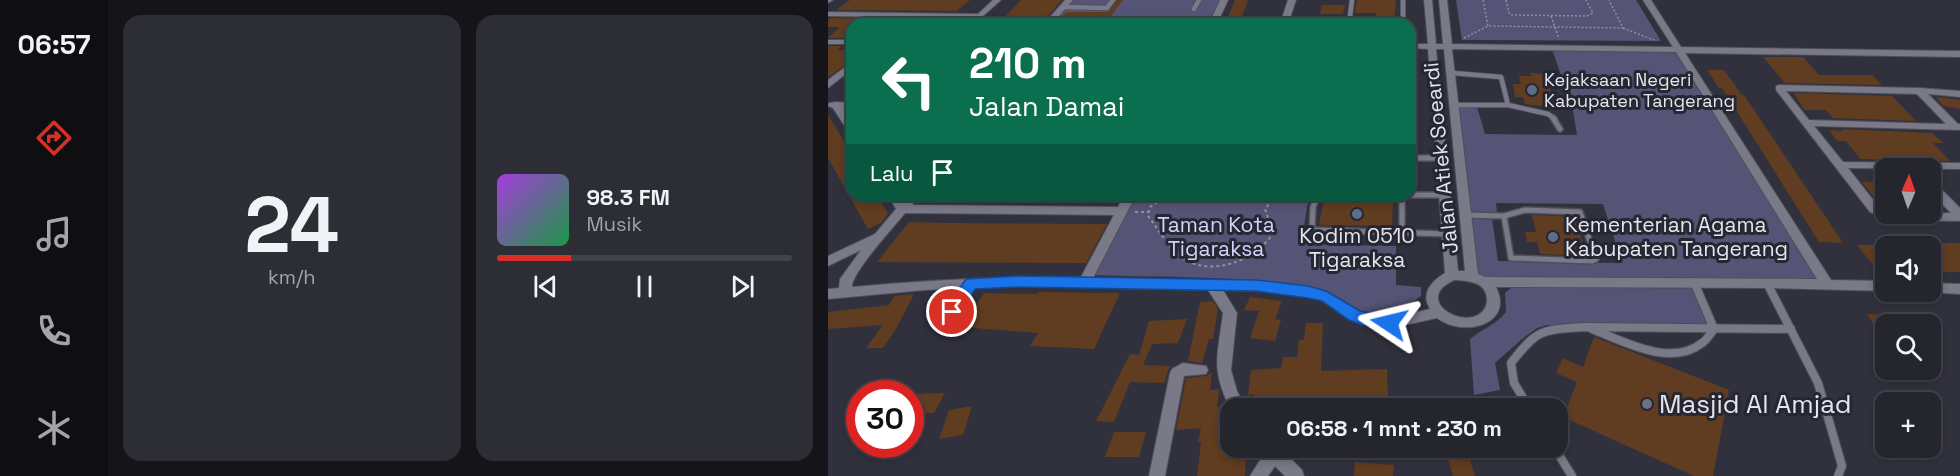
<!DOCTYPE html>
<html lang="id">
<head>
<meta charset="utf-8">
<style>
	:root { --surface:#25252e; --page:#2d2d36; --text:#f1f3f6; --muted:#a3a5aa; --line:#42424a; --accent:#d93025 }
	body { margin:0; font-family:"Space Grotesk",sans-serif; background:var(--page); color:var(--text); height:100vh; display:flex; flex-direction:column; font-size:22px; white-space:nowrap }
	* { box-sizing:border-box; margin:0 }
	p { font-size:20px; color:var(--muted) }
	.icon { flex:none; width:33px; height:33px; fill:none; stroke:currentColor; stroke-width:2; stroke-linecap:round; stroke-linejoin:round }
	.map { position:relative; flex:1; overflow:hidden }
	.details { display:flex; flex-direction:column; gap:15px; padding:15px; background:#141419; width:720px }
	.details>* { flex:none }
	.guide { position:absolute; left:18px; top:18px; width:570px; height:183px; border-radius:18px; box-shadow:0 3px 9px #0003,0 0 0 2px var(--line); background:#0b6e4f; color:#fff; overflow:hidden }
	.needle { width:39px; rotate:2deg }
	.buttons { position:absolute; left:1047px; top:158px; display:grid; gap:12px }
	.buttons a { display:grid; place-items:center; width:66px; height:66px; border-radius:12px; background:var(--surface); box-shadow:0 3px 9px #0003,0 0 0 2px var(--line); font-size:30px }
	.speed { position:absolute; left:18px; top:380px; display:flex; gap:12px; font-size:30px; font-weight:700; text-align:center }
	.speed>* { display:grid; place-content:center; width:78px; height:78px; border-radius:50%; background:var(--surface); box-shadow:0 3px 9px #0003,0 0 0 2px var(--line); line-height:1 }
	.speed .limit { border:9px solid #d22; background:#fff; color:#111 }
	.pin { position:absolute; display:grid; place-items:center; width:51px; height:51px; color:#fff; margin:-26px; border:3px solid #fff; border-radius:50%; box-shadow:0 2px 6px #0007 }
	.me { position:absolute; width:66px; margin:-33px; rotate:280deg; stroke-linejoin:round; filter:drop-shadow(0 0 4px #0008) }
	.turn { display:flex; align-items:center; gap:21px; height:126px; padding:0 24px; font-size:27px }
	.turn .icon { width:78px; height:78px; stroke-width:2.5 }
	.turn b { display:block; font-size:42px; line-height:51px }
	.then { display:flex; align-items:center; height:57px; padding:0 24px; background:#0003; gap:12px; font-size:22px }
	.details .card { flex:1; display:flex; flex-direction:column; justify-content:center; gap:9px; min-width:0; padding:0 21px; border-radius:18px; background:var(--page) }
	.details .dial { align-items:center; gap:0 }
	.dial b { font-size:78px; line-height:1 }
	.song { display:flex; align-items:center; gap:18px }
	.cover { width:72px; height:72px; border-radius:9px; background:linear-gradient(135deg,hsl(280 70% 55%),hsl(140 70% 35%)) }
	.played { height:6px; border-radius:3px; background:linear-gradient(90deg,var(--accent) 25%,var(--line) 25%) }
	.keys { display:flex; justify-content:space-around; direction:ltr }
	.details .tiles { flex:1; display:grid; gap:15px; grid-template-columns:repeat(2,1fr) }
	.trip { position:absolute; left:392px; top:398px; width:348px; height:60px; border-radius:18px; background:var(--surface); box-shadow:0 3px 9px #0003,0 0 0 2px var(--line); font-weight:700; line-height:60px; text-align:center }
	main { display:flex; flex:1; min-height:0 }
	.menu { display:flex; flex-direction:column; width:108px; justify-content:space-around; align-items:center; background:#0f0f12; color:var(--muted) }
	.menu .icon { width:42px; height:42px }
	.menu .current { color:var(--accent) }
	.menu b { font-size:27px; color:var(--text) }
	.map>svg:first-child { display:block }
	.green { fill:#555476 }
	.building { fill:#603c20 }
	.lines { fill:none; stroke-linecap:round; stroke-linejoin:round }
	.service-far2-casing { stroke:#4e4e58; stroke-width:6 }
	.service-far1-casing { stroke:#4e4e58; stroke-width:8 }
	.service-casing { stroke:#4e4e58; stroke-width:10 }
	.minor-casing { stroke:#4e4e58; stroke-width:2 }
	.path-far1 { stroke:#90909b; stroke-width:1.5; stroke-dasharray:2 2; stroke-linecap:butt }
	.path { stroke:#90909b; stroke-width:2; stroke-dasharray:3 3; stroke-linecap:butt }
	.service-far2 { stroke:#797987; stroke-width:4.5 }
	.service-far1 { stroke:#797987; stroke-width:5 }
	.service { stroke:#797987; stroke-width:8 }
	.minor { fill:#797987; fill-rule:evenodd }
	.route { fill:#1a73e8; stroke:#114b97; stroke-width:1.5 }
	.service-dot { fill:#5c6f8a; stroke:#272733; stroke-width:2 }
	.worship-dot { fill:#6b7280; stroke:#272733; stroke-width:2 }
	.labels { text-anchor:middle; stroke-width:6; stroke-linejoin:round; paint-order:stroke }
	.far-poi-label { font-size:18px; fill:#e5e5ed; stroke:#272733; text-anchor:start }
	.street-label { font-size:21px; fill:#e5e5ed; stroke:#272733 }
	.park-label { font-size:21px; fill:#d2d2fb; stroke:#272733 }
	.poi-label { font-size:21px; fill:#e5e5ed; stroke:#272733; text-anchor:start }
	.near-poi-label { font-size:26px; fill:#e5e5ed; stroke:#272733; text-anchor:start }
</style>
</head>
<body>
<main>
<nav class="menu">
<b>06:57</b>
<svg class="icon current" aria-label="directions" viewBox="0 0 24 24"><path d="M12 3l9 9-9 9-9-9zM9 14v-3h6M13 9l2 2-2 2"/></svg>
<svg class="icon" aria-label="music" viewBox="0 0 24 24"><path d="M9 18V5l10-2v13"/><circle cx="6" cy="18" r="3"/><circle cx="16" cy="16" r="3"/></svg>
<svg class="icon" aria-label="phone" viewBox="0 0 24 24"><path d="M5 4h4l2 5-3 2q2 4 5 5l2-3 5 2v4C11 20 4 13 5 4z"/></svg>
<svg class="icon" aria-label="climate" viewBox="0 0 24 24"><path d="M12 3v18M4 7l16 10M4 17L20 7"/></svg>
</nav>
<section class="details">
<div class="tiles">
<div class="card dial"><b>24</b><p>km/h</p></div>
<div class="card">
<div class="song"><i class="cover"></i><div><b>98.3 FM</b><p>Musik</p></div></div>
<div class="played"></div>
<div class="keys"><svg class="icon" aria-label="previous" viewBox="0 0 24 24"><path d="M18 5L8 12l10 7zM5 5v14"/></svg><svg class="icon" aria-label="pause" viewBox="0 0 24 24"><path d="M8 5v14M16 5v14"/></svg><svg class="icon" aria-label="next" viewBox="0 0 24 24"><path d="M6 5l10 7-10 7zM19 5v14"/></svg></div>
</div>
</div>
</section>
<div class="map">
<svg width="1132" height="476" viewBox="0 0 1132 476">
	<rect width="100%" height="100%" fill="#31313e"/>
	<path class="green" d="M242,0H392L381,24H223Z
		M628,0H808L833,41L634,40Z
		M724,49L847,50L996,283L657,281L646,275L639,217L664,218L670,261L794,263L775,204L668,203L669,214L639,213L629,107H649L657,134L749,135L745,110Z
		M303,195H481L473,244L568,246V285L593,287V296C579,307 566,317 548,316C528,314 516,296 499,292C424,274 342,278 265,275Z
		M685,286L864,287L880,326L719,325L709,328L694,339L667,363L672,390L646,395L642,339C654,329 669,324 678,312L677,293Z"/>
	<path class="building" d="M22,0H142L129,11L8,10Z
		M193,0H234L219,17H213L206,24H170Z
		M289,0H295L277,24H242L248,17H233L238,12H280Z
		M407,0H420L411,24H397Z
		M529,0H568L566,24H546L548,13H527Z
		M494,5H517L515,14H492Z
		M3,18L119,20L115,24H24V38H0L12,27H0V20Z
		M0,46H14L9,50H24V60L0,77Z
		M935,57H975L991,75H1044L1054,85L957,83Z
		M879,70H896L914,95H916L1015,243L991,242L894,88H891Z
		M702,73L718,74L727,108L697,104L695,97H687L685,84H693L691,76H703Z
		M966,93L1064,96L1088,121L1005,118L998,110H976Z
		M1108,97L1132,100V109L1115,106Z
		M0,115L24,154V195H49L60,214L53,223L40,229L0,158Z
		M1013,129L1104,133L1115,143H1105L1122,161L1032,159L1018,141H1009L1001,130L1015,131Z
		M1034,182H1058V201H1049Z
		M496,199L565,202L564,226L491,225Z
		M704,215L747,217L758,256L712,254L709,242H699L697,232H708Z
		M81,222L122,223L279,224L258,263L49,262Z
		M1098,243H1132V272H1102V246Z
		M1029,245H1058V273H1051Z
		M211,292L292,293L266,349L202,346L210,333L133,327L156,293L209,294Z
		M86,294L68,329L55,348H38L55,325L0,329V312L61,305L66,296Z
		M422,297L454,301L447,319L453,320L447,341L422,338L431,311L416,310Z
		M385,301L390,309L385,339H381L374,363L360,361L372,302Z
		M1039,314L1082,316V324H1058V344Z
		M359,319L350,343L324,344L315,365L342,366L336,383L302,382L286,422L268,421L302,354L311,355L321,321Z
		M478,323H495L493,371L559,369L560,397L483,399V408H425L426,394L420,395L423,370L453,368L455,357H469L471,340H476Z
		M766,337L901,390L885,476H866L735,417L749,382L728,373L735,358L755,367Z
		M384,372L382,390L391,389L389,407L399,406L400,409L398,426H402L400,444H402V447H418L417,476H369L373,442H370L373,428L348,430L358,378L378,376Z
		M117,393L106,413H82V394Z
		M144,406L135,435L111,439L121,410Z
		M286,432H318L311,457H277Z
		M616,447H638L647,476H625Z
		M527,462L566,465L565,476H526Z"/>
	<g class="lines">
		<g class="service-far2-casing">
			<path id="service-far2" d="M575,0V24
				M235,7L279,8L285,0
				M366,9L371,0
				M521,24L524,0
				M624,73L673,77L680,105H627
				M680,105L720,114L727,119"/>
		</g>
		<g class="service-far1-casing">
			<path id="service-far1" d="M725,118L732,129
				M582,158H614
				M490,195L485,207L484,230L621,234
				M574,195V232
				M582,195H617
				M697,210L752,212L768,259L764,261L683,258L676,216Z
				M638,215L676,216"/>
		</g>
		<g class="service-casing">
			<path id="service" d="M939,283L990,383L1014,466L1010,476
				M115,326L143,283
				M764,329C795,341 843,368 874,343C879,340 882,334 886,329L866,282
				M701,408L686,383L683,363C710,328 714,330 757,327L963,329
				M726,447L744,476"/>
		</g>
		<g class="minor-casing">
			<path id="minor" d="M0,0H5L0,3Z
				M165,0H173L147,23L143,21L145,18L0,16V12L150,14Z
				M237,0H245L224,24H216Z
				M392,0H400L389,24H381Z
				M460,0H468L460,24H452Z
				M596,0H604L608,44H615L611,0H619L624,44L845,47L815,0H823L853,47L1132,51V57L857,53L1003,280L1058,281V291L939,288L668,287C687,325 635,338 609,318C580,324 552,334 523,320C512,315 503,305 492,300C466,291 423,291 395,290L409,313L403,370L409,391L418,408H402C382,367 390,355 395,313L380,290L192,286L97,290L0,299V289L11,288L12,279L33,250L0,266V256L47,234L68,209L60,195H72L75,201L80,195H92L84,205L290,207L296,195H308L265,278L428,281L480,287L503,293L532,312L541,316L561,318L602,309C592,293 604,281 617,273L600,49L582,48V44H600ZM608,49H616L637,271H630ZM624,49L848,52L989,279L658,277L650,274ZM77,213L286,215L253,277C176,276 100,280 24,287C23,273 67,226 77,213ZM626,280C639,281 658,281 659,299C659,304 658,308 654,312C638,328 597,307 614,288C617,285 622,282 626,280Z
				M0,40H24V44H0Z
				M24,62V69L0,88V80Z
				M951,85L1092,88L1132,91V97L1100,94L1130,124H1132V130L986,126L1015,162L1132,163V169L1020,168L1050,206L1058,210V213H1123L1102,192V182H1106L1132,208V221C1106,220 1064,225 1042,212L948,90V86ZM958,91L1089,94L1118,124L981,120Z
				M8,102L24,103V109L15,108L24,122V132L20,131L5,108L0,106L1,103Z
				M1102,283L1132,284V294L1097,292L1102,291Z
				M355,363L378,366L380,370L378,374L356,376L337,476H321L342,373L344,369Z
				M432,447H451L474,470L476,476H457L447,466L440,476H422L436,454Z"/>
		</g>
		<path class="path-far1" d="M655,0L660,26L795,28L781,0
			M678,0L681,13L684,15L759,16L765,13L758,0
			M723,16L731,39
			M795,28L826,40
			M636,38L660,26"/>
		<path class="path" d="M339,195L322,207L320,216C331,230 341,249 356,259C384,277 429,260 445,233L437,209L448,195
			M307,212H320"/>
		<use href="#service-far2" class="service-far2"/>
		<use href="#service-far1" class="service-far1"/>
		<use href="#service" class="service"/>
		<use href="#minor" class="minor"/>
	</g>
	<path class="route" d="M192,276L428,280L480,286L498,291L532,311L567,318L569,323L567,327L561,329L534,325L521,320L494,301L480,298L428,291L192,287L147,289C140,299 133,321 119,316L116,312L138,279Z"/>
	<g class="service-dot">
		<circle cx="704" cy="90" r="6"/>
		<circle cx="529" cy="214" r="6"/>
		<circle cx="725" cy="237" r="6"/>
	</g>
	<circle class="worship-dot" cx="819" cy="404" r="6"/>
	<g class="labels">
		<g class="far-poi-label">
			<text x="716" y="86">Kejaksaan Negeri<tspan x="716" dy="21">Kabupaten Tangerang</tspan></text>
		</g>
		<g class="street-label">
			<text transform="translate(613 158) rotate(-96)" y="7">Jalan Atiek Soeardi</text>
		</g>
		<g class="park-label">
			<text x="388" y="232">Taman Kota<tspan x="388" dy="24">Tigaraksa</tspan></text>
		</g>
		<g class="poi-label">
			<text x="737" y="232">Kementerian Agama<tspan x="737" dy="24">Kabupaten Tangerang</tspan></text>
			<text x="529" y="243" text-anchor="middle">Kodim 0510<tspan x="529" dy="24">Tigaraksa</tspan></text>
		</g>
		<g class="near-poi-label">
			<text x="831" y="413">Masjid Al Amjad</text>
		</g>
	</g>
</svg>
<div class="buttons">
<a><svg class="needle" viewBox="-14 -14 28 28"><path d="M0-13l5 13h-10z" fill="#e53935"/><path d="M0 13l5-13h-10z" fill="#a3a5aa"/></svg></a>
<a><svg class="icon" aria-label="sound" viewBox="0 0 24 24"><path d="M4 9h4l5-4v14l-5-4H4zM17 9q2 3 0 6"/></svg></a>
<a><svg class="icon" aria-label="search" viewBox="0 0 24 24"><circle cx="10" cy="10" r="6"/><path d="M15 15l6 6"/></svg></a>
<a>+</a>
</div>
<div class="speed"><div class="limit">30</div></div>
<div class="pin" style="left:124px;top:312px;background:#d93025"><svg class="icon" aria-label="arrive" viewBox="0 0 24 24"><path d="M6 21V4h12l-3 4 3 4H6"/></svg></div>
<svg class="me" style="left:561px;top:323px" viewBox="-20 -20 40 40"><path d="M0-17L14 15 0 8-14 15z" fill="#1a73e8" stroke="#fff" stroke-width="4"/></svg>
<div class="trip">06:58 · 1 mnt · 230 m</div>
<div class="guide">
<div class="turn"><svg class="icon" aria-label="left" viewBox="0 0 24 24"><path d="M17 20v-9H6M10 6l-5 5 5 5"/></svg><div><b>210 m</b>Jalan Damai</div></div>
<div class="then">Lalu<svg class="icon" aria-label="arrive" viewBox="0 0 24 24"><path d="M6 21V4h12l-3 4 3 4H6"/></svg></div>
</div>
</div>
</main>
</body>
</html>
